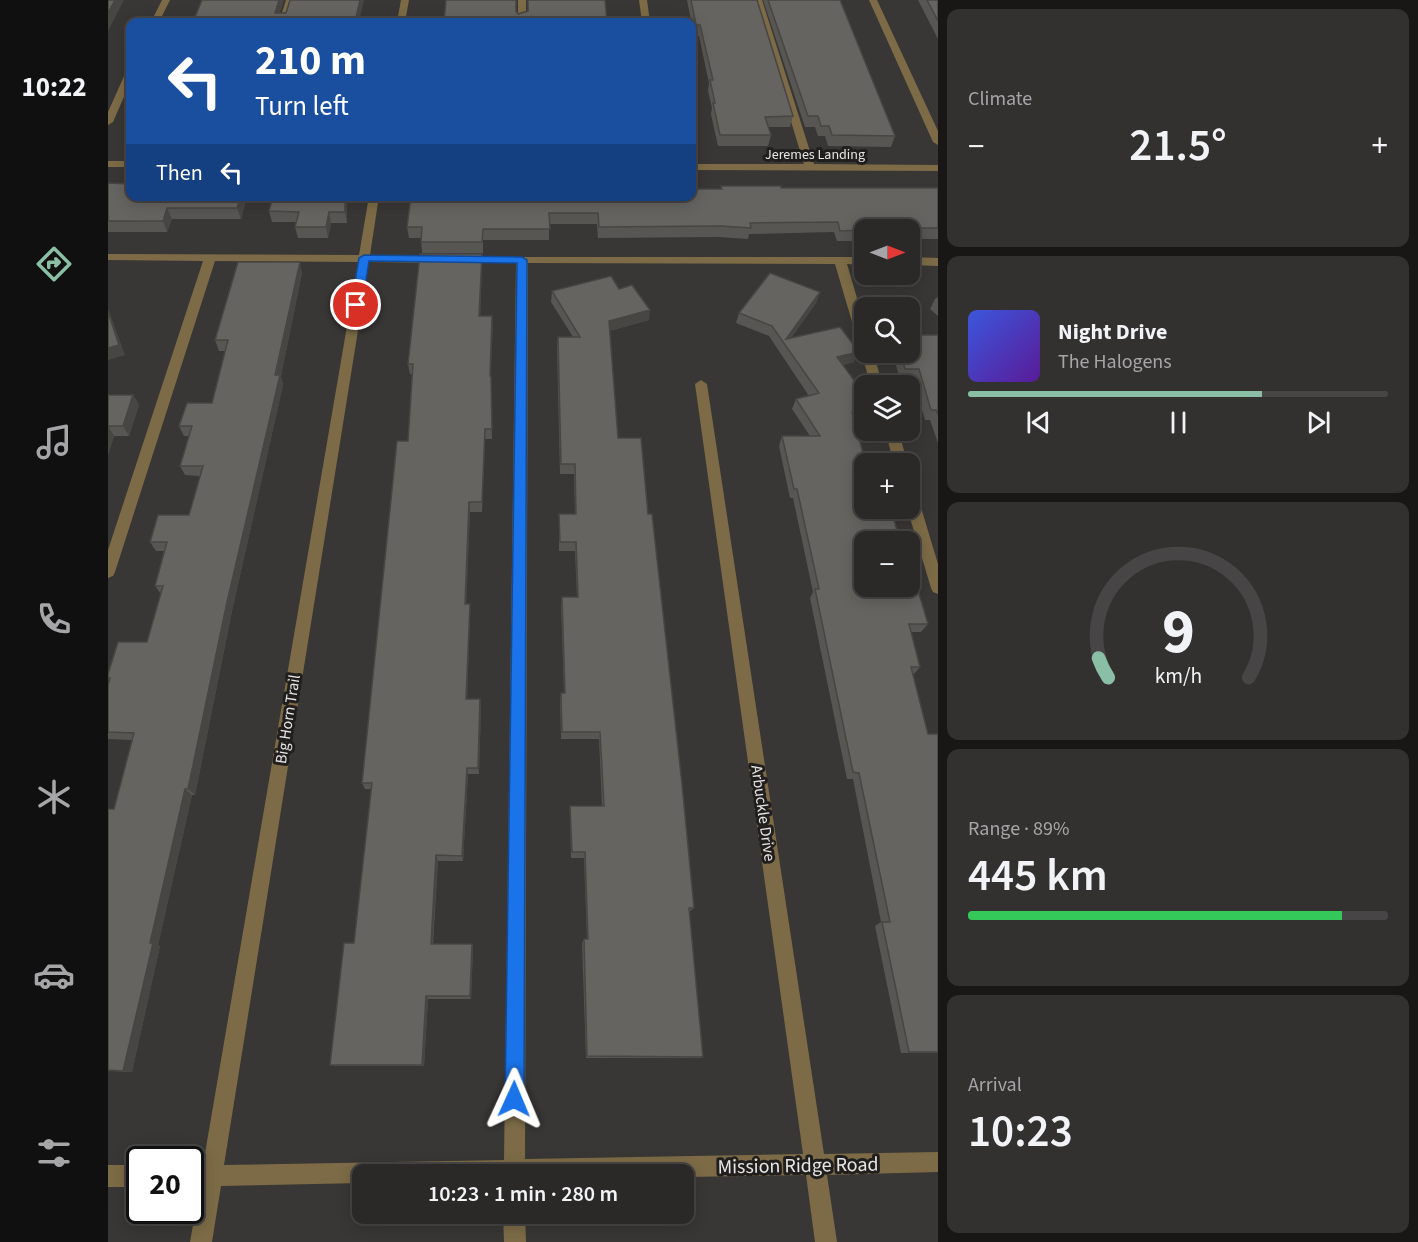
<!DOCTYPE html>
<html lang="en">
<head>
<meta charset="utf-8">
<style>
	:root { --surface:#2b2928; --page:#333130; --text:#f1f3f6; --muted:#a6a6a8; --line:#474545; --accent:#8abfa5 }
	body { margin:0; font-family:"Source Sans 3",sans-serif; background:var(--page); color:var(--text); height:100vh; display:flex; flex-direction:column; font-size:22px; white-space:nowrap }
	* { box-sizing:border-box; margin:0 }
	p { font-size:20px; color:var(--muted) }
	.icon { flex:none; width:33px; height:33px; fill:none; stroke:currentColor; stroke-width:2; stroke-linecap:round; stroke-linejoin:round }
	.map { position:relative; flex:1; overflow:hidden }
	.details { display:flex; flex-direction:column; gap:9px; padding:9px; background:#181716; width:480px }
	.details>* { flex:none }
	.guide { position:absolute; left:18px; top:18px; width:570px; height:183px; border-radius:12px; box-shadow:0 3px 15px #0003,0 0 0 2px var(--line); background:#1a4fa0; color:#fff; overflow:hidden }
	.needle { width:39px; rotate:90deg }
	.controls { position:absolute; left:746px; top:219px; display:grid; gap:12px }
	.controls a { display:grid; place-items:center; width:66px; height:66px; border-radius:12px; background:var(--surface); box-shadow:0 3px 15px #0003,0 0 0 2px var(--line); font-size:30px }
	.speed { position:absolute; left:18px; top:1146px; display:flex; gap:12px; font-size:30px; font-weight:700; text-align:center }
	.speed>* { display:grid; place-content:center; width:78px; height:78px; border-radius:50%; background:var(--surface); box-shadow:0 3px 15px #0003,0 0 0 2px var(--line); line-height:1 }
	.speed .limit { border:3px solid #111; border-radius:9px; background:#fff; color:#111 }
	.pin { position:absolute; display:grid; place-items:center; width:51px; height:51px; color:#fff; margin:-26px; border:3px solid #fff; border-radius:50%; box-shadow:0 2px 6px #0007 }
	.me { position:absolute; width:66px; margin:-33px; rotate:1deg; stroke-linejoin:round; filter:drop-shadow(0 0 4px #0008) }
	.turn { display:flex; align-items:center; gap:21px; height:126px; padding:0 30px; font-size:27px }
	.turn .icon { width:78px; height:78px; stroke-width:2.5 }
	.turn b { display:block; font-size:42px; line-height:51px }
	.then { display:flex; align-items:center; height:57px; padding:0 30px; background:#0003; gap:12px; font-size:22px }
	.big { font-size:45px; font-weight:600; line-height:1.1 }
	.details .card { flex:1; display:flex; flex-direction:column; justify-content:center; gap:9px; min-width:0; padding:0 21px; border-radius:12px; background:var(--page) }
	.details .dial { align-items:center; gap:0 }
	.dial svg { height:156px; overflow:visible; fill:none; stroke:var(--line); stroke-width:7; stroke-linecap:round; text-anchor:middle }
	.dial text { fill:var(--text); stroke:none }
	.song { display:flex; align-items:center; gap:18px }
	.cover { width:72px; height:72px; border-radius:9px; background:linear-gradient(135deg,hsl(230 70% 55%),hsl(270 70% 35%)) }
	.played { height:6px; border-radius:3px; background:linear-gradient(90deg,var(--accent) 70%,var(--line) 70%) }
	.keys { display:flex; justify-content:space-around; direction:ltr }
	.heat { display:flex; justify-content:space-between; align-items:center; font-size:33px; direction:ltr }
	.charge { height:9px; border-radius:4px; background:linear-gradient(90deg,#34c759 89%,var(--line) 0) }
	.trip { position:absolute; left:244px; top:1164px; width:342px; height:60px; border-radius:12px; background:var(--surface); box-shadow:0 3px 15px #0003,0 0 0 2px var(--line); font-weight:600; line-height:60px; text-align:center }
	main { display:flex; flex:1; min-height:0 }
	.dock { display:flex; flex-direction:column; width:108px; justify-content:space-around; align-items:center; background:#111010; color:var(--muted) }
	.dock .icon { width:42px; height:42px }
	.dock .selected { color:var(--accent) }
	.dock b { font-size:27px; color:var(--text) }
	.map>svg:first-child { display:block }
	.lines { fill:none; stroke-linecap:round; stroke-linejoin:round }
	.minor { fill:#7c6b46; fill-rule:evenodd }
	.wall { fill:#575653 }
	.shaded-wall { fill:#474643 }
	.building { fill:#656460; stroke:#474643; stroke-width:1.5 }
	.route { fill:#1a73e8; stroke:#114b97; stroke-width:1.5 }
	.labels { text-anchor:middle; stroke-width:6; stroke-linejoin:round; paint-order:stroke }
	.far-street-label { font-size:14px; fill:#e7e6e5; stroke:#201f1e }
	.street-label { font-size:16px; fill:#e7e6e5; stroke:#201f1e }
	.near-street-label { font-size:20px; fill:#e7e6e5; stroke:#201f1e }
</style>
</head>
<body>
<main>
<nav class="dock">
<b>10:22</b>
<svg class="icon selected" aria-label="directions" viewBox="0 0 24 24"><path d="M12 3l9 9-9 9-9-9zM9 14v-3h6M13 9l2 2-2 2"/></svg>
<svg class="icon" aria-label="music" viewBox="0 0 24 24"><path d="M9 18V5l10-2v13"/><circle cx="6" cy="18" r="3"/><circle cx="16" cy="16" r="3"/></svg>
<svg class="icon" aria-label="phone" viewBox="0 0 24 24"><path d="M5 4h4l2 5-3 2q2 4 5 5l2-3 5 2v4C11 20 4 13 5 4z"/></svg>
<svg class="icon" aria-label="climate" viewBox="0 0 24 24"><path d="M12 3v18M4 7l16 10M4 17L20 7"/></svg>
<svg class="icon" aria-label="car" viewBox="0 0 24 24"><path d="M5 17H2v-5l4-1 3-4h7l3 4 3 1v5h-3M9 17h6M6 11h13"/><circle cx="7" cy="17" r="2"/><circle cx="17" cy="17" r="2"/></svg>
<svg class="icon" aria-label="filters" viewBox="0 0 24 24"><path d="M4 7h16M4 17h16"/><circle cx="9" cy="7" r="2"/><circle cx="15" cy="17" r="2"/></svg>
</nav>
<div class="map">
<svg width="830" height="1242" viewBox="0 0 830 1242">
	<rect width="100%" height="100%" fill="#393735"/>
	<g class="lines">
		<path class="minor" d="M54,0H62L51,22H43Z
			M178,0H186L179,22H171Z
			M293,0H301L297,22H289Z
			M410,0H418V22H410Z
			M531,0H539L542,22H534Z
			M646,0H654L706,164L830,165V171L584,170V164H696Z
			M761,0H769L830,131V145L825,142Z
			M22,71V83L5,122L0,125V112L17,74Z
			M0,161H22V167H0Z
			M261,196H271L262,255H330L336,259L330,263L261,262L116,1165L396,1160L408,263H354L348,259L350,257H756V265L739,264L756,322V346L750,342L727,264L420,263L417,1159L695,1154L587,384L593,380L599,384L716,1154L830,1152V1172L719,1175L729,1242H707L698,1175L576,1177V1174H255V1183L113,1186L104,1242H82L92,1186H82V1165H95L250,262L107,261L7,572L5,576L0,578V550L95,261L0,260V254L251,255Z
			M801,257L830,258V266L801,265Z
			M756,349V352H765L775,386H763L753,352Z
			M777,430H790L800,464H786Z
			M801,486L808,491L830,564V594L825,592L823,588L799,508Z
			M0,1165H32V1187H0Z
			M395,1214H417L418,1242H396Z"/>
	</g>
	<path class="wall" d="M579,0H649L685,116L682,127H660L663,135L660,146H610L603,114L604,108L600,91L601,83L591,36H586Z
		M655,0H732L787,136L783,147L720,146L717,136H710L707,127H697Z
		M810,0H830V39Z
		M0,183L139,196L133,219H64L59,232H0Z
		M613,186L673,188H830V239H803L802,240H801V230H756V241H729L726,232L641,234L640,239L610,237L490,238L489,224H441V240H375V253H314L313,238H301L299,227L613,189Z
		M165,196H239V223H223L220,238H190L187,227L188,222H164L161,211Z
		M374,265L372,316H384L382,376L384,439H377L374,512H362L358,604L362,612L359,699L373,706L371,774H360L355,861H330L325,944H364L365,948L363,999H320L316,1066H227L222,1065L246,943L263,789H257L254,783L300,441L304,374H302L300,364Z
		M194,273L173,376L175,385L124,611L87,795H84L50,945L52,946L24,1072L0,1071V809H6L24,740L0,739V685L1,681L0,679V674L39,642L53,594L47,586L56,551H48L42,542L81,515L92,476L77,475L72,466L81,436H76L71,426L104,403L117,351H111L107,340Z
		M511,289L541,320L501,331L510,438L540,514L586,908L581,912L595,1057L591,1058H478L474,943L476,939H479L476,858H463L462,812V806H494L491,739H453L452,700L453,693H456L453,605L454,597H469L467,551H451V514H467L466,474H452L449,348L450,337H465L443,302L444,291Z
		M712,292L708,303L683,338L746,362L735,365L747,421L756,508L806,590L820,624L813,632H803L812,667L805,675L820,734H830V1053H793L767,926L773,922L745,779H739L702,598L705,592L685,498H682L671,446L674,436H702L684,409L688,399L701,396L661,336L628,323L631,313Z
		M830,297V316L822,309L827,299Z
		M830,335V443L822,420H817L805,380L792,379L784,352H801Z
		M0,395H25L31,405L21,436H6L0,455Z"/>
	<path class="shaded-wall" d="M7,0H16L0,31V13Z
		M171,0H176L169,22L167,13Z
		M252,0H256L251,22H247Z
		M133,196H139L133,219L129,208Z
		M237,196H239V223L237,212Z
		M59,208L64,219L59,232L55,221Z
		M221,212L223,223L220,238L218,227Z
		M374,254V265L372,327L371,316Z
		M192,262L194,273L173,376L175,385L124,611L87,795L80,789Z
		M712,292L708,303L678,345V339Z
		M0,308L17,355L0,360Z
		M542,310L541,320L500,331L501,321Z
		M384,316L385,327L382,386V376Z
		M751,352L746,362L725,367L729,357Z
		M25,395L31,405L21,436L15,426Z
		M756,410V419L739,423L744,412Z
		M0,426L6,436L0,455Z
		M377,429V439L374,512V502Z
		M361,502L362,512L358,612L357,604Z
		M362,604V612L359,706L358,699Z
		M372,699L373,706L371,774L370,768Z
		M359,768L360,774L355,861L354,856Z
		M77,789L84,795L50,945L52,946L24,1072L15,1071L42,943Z
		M328,855L330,861L324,947L323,944Z
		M364,944L365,948L363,999L362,996Z
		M318,996L320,999L316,1066L314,1065Z"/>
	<path class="building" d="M0,0H7L0,13Z
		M94,0H171L167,13H178L182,0H252L247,22H85Z
		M338,0H408V11L410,14L420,11V0H497L499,22H336Z
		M583,0H649L685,116L657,117L663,135H612L605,103H607L602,80H605L592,25H588Z
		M660,0H732L787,136L724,135L721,126H713L710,116H700Z
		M819,0H830V21Z
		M0,183L22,184V196H133L129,208H59L55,221H0Z
		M613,186H673V188H830V228H805L807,230H756L732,231L730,222L642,223L643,228L613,226L491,227L490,213H441L442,229H375L374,242H313L314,227H299L303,196H584V189H614Z
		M165,196H237V212H221L218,227H187L191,212L161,211Z
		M312,254H374L371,316H384L382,376H383L384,429H377L374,502H361L357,604H362L358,699H372L370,768H359L354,856L328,855L323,944H364L362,996H318L314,1065H222L236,943H246L264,783H254L289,441H300L305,364H300Z
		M130,262H192L167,375H172L119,602L80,789H77L42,943H45L15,1071L0,1070V809H6L26,733L0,732V685L2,678H0V674L10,642H39L55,586H47L59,542H42L50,515H81L95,466H72L84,426H71L79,403H104L120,340H107Z
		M662,273L712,292L678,339L732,327L751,352L729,357L756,394V410L744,412L758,464H756V508H783L792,542H756V586H801V572L806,590H810L820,624H801L812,667H803L820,734H830V1052H801L774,922H782L751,773L745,772L707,589H711L689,489H686L674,436H712L688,399L711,393L664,326L631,313Z
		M503,276L511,289L524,285L542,310L501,321L510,438H533L540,514H544L574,784L586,908H581L595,1057L479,1056L476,939H480L477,852H464L462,806H496L492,732H454L453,693H457L454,597H470L468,542H452L451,514H468L467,464H453L450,337H472L444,291Z
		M0,312L11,345L0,348Z
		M801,335H830V415L828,410H823L811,369H797L792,352H801Z
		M0,395H25L15,426H0V427Z"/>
	<path class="route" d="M256,255L414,257L419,260L416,1099L413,1106L406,1108L400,1106L397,1099L409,263L261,261L254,305L248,308L243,305L251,258Z"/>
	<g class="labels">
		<g class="far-street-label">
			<text x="707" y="159">Jeremes Landing</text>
		</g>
		<g class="street-label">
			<text transform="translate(179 719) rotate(-81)" y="6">Big Horn Trail</text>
			<text transform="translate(656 813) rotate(82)" y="6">Arbuckle Drive</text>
		</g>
		<g class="near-street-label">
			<text transform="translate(690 1165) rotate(-1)" y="7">Mission Ridge Road</text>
		</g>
	</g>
</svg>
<div class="controls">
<a><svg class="needle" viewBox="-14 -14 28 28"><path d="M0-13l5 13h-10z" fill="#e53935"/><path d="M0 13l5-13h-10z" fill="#a6a6a8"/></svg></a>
<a><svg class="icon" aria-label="search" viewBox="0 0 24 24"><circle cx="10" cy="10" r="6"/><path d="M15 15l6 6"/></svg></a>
<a><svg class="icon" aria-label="layers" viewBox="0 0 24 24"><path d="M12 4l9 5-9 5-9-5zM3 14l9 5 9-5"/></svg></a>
<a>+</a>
<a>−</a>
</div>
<div class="speed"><div class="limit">20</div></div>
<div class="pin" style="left:248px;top:305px;background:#d93025"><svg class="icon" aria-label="arrive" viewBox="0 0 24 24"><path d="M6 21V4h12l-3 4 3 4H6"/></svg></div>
<svg class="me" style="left:406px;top:1099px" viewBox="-20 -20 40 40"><path d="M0-17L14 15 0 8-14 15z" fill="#1a73e8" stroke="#fff" stroke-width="4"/></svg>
<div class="trip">10:23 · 1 min · 280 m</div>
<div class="guide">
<div class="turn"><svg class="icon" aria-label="left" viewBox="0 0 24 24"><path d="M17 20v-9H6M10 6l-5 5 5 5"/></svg><div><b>210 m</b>Turn left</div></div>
<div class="then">Then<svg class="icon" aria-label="left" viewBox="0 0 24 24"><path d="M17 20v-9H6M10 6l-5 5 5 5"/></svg></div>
</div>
</div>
<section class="details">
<div class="card"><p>Climate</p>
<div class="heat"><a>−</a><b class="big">21.5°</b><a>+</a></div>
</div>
<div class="card">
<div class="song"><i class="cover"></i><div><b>Night Drive</b><p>The Halogens</p></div></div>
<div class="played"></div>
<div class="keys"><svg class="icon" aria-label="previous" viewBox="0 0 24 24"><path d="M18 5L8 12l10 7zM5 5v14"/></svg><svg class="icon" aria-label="pause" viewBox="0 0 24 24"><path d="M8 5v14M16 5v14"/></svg><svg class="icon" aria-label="next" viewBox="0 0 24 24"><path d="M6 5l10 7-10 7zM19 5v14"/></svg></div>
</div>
<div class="card dial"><svg viewBox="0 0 100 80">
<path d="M14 69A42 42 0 1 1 86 69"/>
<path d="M14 69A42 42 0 0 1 9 59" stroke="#8abfa5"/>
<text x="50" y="56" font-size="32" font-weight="700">9</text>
<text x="50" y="72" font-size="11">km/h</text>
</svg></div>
<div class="card"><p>Range · 89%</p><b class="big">445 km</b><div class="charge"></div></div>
<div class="card"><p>Arrival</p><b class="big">10:23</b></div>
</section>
</main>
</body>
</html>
